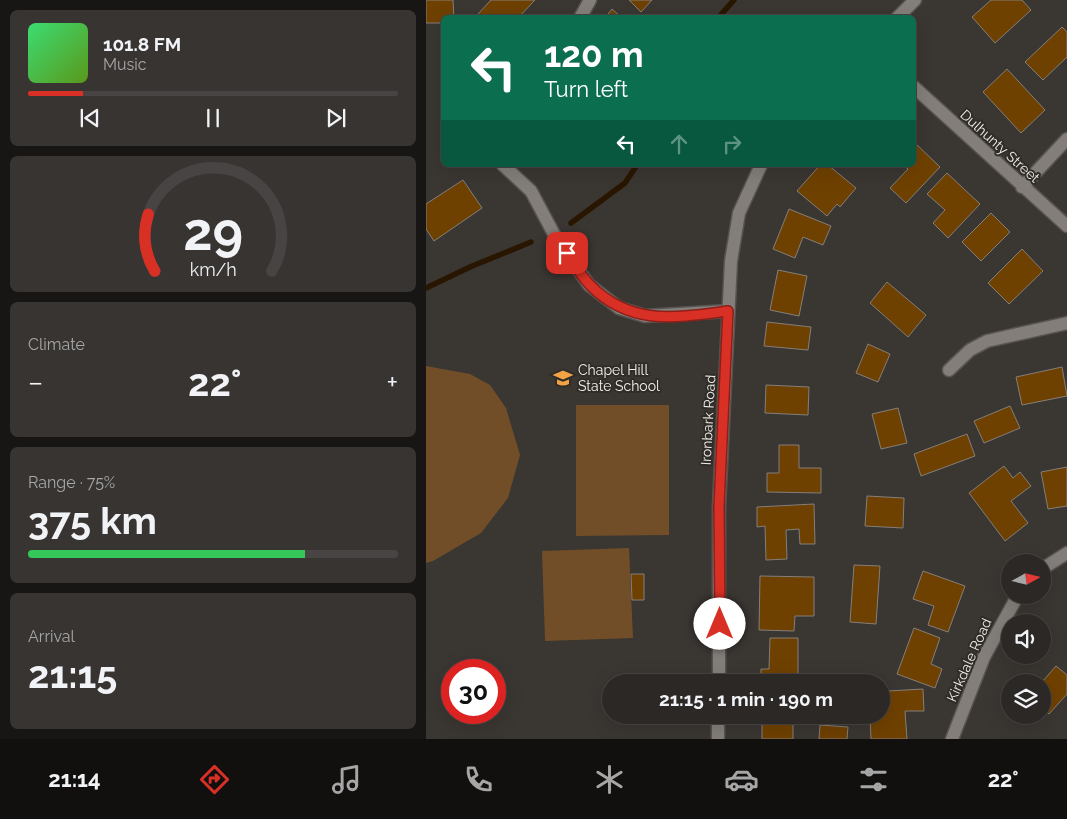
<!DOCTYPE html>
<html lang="en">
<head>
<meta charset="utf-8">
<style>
	:root { --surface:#2c2826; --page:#383432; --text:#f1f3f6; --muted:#a6a6a7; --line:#484443; --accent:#d93025 }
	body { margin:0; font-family:Raleway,sans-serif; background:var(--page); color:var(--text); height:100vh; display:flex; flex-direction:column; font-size:19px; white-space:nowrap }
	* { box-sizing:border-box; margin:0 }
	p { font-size:16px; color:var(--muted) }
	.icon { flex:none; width:28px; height:28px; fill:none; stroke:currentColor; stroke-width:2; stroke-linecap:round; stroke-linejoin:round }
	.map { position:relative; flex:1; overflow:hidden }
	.drawer { display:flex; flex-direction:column; gap:10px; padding:10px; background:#181615; width:426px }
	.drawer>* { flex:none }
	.guide { position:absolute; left:15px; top:15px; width:475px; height:152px; border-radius:8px; box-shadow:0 5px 20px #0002,0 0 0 1px var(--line); background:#0b6e4f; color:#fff; overflow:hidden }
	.needle { width:32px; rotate:82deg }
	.controls { position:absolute; left:575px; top:554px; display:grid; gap:10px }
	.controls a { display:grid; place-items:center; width:50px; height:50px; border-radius:50%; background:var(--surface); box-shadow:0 5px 20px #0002,0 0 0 1px var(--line); font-size:25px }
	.speed { position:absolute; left:15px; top:659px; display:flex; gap:10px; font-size:25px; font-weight:700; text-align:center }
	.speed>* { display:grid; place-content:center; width:65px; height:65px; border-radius:50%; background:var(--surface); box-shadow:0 5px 20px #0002,0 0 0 1px var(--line); line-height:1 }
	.speed .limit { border:8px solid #d22; background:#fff; color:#111 }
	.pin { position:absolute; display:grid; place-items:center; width:42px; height:42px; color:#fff; margin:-21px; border-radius:10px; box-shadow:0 2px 8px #0006 }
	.me { position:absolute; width:55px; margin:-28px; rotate:0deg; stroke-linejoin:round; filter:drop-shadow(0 0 4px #0008) }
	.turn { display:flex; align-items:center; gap:18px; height:105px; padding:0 20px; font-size:22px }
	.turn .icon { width:65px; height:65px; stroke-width:2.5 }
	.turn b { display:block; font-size:35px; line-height:42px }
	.lanes { display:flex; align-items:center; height:48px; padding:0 20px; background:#0003; justify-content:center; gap:25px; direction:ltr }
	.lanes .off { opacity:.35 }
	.big { font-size:38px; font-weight:700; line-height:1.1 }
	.drawer .card { flex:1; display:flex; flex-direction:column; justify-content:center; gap:8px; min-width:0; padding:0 18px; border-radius:8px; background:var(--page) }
	.drawer .dial { align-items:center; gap:0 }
	.dial svg { height:130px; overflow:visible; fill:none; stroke:var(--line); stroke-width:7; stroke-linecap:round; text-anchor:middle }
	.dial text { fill:var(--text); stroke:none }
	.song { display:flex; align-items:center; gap:15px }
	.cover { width:60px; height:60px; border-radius:8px; background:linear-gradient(135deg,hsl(140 70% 55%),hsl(90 70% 35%)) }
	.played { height:5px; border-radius:2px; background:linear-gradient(90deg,var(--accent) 15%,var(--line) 15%) }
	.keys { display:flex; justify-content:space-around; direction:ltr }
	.heat { display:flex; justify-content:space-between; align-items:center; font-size:28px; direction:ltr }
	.charge { height:8px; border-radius:4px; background:linear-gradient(90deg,#34c759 75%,var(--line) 0) }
	.trip { position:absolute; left:176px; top:674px; width:288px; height:50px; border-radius:25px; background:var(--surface); box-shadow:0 5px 20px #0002,0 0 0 1px var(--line); font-weight:700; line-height:50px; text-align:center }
	.tab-bar { display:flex; height:80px; justify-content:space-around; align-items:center; background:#12100f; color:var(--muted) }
	.tab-bar .icon { width:35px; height:35px }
	.tab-bar .selected { color:var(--accent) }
	.tab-bar b { font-size:22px; color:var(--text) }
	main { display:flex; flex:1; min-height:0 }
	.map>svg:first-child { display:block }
	.green { fill:#714e28 }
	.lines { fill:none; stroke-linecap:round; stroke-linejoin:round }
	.stream { stroke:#291601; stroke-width:5.5 }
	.building { fill:#6f4100; stroke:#847f7a }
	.minor-casing { stroke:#575350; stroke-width:15 }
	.minor { stroke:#837e79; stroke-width:12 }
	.route-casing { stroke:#8d1f18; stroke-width:12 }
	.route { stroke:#d93025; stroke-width:9 }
	.labels { text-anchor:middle; stroke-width:4; stroke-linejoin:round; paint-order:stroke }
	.street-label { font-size:14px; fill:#f0eeeb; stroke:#302c28 }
	.poi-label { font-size:14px; fill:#f0eeeb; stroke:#302c28; text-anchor:start }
</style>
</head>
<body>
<main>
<section class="drawer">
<div class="card">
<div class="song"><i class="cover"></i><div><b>101.8 FM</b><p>Music</p></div></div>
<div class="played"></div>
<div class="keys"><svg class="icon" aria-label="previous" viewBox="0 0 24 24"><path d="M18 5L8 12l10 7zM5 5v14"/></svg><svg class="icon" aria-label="pause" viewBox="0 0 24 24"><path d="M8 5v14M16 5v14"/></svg><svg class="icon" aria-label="next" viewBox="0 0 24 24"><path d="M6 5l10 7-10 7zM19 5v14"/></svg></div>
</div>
<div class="card dial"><svg viewBox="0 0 100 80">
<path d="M14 69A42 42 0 1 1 86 69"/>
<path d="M14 69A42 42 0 0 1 10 34" stroke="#d93025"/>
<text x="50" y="56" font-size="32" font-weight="700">29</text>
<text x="50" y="72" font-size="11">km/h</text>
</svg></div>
<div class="card"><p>Climate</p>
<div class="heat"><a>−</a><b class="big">22°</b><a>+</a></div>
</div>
<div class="card"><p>Range · 75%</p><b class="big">375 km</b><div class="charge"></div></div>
<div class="card"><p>Arrival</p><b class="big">21:15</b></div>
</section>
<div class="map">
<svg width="641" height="739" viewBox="0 0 641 739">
	<rect width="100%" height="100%" fill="#3a3632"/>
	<path class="green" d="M0,366L44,374L64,385L80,408L94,455L82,498L55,533L7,561L0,563Z
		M150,405H243V535L150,536Z
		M203,548L207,638L119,641L116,551Z"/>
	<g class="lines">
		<path class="stream" d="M292,18L308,0
			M145,223L199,183L211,165
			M0,288L44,267L105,242"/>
	</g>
	<path class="building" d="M0,0H27L28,18H18V23H0Z
		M65,0H109L92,18H55L52,14Z
		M203,0H226L215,12Z
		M565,0H596L605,10L569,43L546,17Z
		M186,9L196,18H179Z
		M636,27L641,32V57L617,80L599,62Z
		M581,69L619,110L595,133L557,92Z
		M488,142L514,167L480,203L464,188L482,169L477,165H488Z
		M394,165H402L430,188L414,207L411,204L401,216L371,191Z
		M521,173L554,204L522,238L507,223L519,210L501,194Z
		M37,180L56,208L8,241L0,229V204Z
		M363,209L405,226L397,245L377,237L369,258L347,249Z
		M565,213L584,232L555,261L536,242Z
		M596,249L617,271L583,304L562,283Z
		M352,270L381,276L373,316L344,310Z
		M461,282L500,315L482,337L444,303Z
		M341,322L385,327L382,350L338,346Z
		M442,344L464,354L452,382L430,373Z
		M636,367L641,396L596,405L590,377Z
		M340,385L383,387L382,415L339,413Z
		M584,406L594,428L558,443L548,421Z
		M472,408L481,443L455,449L446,414Z
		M541,434L549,456L495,476L488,454Z
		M353,445H373V468H395V493L341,492V473H353Z
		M578,466L587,478L594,472L605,486L585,501L602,523L579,541L543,493Z
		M641,467V506L622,509L615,472Z
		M441,496L478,498L477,528L439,526Z
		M388,504L389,544H374L373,529L360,530L361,559L340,560L339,526L331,527V507Z
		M428,565L454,566L450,624L424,622Z
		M497,571L539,586L522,632L502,625L508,606L487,599Z
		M205,574H218V600H206Z
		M334,576L388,577V616H369L368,631L333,630Z
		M488,628L514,638L505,664L516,669L509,688L471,674Z
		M344,638H372V682H335V669H343Z
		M630,666L641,675V694L623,714L616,708V682Z
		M497,689L498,711H479L481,739H445L444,715H455V710H462V691Z
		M336,715H367V739H336Z
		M394,725L422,727L421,739H393Z"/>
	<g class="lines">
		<g class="minor-casing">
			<path id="minor" d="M154,18L164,0
				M471,18L489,0
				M488,87L641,226
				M77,165L105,191L130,238L163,285L193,308L219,316L302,311
				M596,187L641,139
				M523,370L544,350L561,341L641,323
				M616,569L641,553
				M293,682V506L305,261L313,213L335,165
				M292,739V715
				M526,739L558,657L592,595"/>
		</g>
		<use href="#minor" class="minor"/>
	</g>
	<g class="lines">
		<g class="route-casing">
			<path id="route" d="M141,253C148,264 155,276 164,285C204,326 249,318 302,311L293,506L294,624"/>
		</g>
		<use href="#route" class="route"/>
	</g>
	<defs>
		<g id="school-bare" transform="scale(1.5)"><path d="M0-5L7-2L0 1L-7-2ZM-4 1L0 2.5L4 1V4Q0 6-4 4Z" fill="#f4a344" stroke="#302c28" stroke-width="2.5" paint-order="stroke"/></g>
	</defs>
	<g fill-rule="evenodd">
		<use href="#school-bare" x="137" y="378"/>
	</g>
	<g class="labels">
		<g class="street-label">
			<text transform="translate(574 146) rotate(42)" y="5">Dulhunty Street</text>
			<text transform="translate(282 420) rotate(-87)" y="5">Ironbark Road</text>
			<text transform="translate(543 660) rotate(-66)" y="5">Kirkdale Road</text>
		</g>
		<g class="poi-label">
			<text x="152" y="375">Chapel Hill<tspan x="152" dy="16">State School</tspan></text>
		</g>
	</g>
</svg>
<div class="controls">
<a><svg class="needle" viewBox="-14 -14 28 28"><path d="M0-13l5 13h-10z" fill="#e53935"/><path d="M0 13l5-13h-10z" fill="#a6a6a7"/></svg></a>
<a><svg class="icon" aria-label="sound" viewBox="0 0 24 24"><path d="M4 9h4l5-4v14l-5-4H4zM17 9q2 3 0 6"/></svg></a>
<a><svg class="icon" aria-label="layers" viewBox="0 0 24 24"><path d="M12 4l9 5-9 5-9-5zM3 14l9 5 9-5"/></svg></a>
</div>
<div class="speed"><div class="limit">30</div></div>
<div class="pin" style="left:141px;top:253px;background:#d93025"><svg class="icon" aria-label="arrive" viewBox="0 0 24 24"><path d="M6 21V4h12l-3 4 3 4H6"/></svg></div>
<svg class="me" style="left:294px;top:624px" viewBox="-20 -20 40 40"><circle r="19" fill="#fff"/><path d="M0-13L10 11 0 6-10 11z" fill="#d93025"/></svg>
<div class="trip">21:15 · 1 min · 190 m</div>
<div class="guide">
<div class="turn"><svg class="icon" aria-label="left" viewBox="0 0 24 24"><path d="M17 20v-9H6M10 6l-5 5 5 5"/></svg><div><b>120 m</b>Turn left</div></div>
<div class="lanes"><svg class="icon" aria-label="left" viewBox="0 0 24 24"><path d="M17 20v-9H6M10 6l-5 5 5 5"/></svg><svg class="icon off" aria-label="ahead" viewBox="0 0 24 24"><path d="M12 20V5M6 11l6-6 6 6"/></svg><svg class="icon off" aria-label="right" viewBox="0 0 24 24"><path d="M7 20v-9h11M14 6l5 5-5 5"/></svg></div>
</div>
</div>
</main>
<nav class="tab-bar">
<b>21:14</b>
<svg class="icon selected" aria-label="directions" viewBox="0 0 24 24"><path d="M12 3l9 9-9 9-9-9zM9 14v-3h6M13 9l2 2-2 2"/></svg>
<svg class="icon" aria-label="music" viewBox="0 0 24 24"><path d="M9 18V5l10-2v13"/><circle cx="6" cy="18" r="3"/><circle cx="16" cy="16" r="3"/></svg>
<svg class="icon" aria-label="phone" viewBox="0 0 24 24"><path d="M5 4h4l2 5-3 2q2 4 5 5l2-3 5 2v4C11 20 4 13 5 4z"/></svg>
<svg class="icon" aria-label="climate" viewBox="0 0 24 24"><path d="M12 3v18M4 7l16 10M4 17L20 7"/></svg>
<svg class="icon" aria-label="car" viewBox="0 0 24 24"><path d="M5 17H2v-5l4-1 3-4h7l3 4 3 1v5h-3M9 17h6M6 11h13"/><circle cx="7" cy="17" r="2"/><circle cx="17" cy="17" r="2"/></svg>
<svg class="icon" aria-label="filters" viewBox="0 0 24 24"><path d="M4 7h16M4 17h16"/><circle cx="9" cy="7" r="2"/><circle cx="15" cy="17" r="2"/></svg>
<b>22°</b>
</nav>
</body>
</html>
